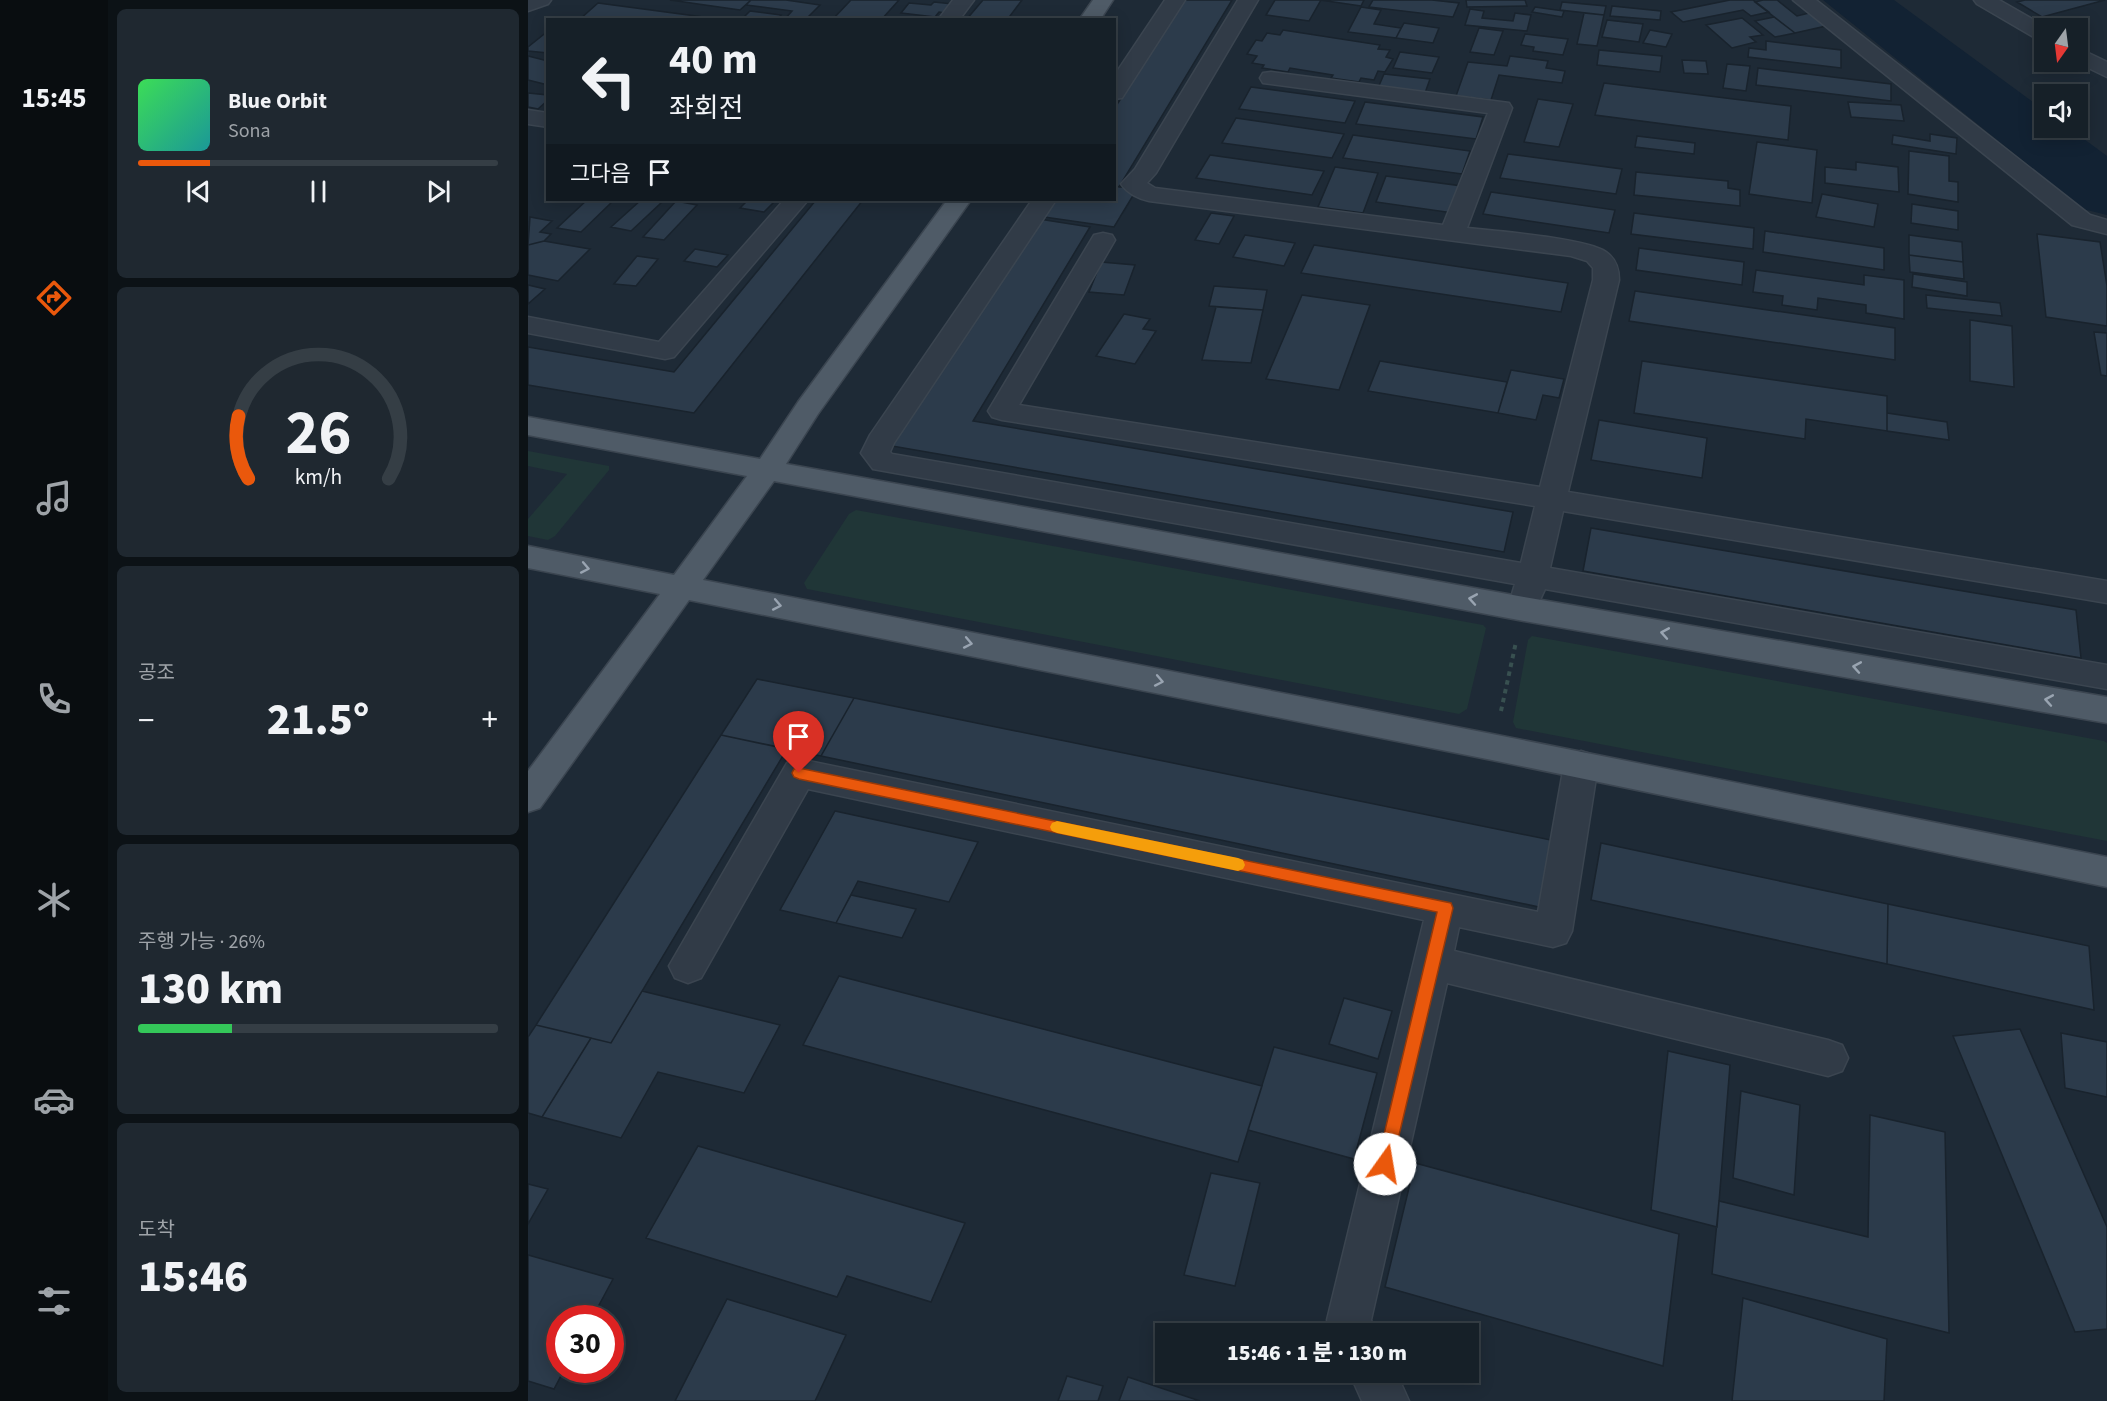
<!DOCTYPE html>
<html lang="ko">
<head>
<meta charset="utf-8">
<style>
	:root { --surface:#162028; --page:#1f2830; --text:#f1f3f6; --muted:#9ea3a8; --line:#353e45; --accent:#ea580c }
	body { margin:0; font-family:"Source Sans 3","Noto Sans KR",sans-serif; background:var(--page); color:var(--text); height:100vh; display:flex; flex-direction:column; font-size:22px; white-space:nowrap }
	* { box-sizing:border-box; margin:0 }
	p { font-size:20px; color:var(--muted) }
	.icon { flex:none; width:33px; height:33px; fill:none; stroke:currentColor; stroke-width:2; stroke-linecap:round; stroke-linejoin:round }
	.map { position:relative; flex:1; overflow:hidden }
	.details { display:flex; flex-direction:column; gap:9px; padding:9px; background:#0c1216; width:420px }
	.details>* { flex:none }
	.banner { position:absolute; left:18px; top:18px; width:570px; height:183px; border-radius:0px; box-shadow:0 3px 15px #0003,0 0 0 2px var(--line); background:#162028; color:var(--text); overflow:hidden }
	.needle { width:39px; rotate:194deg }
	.buttons { position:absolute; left:1506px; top:18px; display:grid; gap:12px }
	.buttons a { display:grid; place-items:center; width:54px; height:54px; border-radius:0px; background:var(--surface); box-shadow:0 3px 15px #0003,0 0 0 2px var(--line); font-size:30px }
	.speed { position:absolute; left:18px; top:1305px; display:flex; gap:12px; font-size:30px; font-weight:700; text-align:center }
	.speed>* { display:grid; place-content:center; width:78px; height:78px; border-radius:50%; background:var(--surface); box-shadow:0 3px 15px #0003,0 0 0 2px var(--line); line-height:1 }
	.speed .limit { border:9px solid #d22; background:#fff; color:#111 }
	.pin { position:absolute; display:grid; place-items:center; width:51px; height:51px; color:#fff; margin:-62px -26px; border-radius:50% 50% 50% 0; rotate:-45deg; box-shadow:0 0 6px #0007 }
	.pin .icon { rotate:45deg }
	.me { position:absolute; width:66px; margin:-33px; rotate:13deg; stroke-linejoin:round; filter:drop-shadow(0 0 4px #0008) }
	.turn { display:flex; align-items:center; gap:21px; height:126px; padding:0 24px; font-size:27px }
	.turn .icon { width:78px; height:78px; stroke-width:2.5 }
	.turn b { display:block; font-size:42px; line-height:51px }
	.then { display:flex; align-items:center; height:57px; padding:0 24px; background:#0003; gap:12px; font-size:22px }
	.big { font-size:45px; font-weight:800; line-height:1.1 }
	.details .card { flex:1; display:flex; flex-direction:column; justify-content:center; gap:9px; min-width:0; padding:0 21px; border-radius:9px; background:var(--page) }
	.details .dial { align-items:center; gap:0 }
	.dial svg { height:156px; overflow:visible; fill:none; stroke:var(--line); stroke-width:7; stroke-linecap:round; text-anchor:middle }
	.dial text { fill:var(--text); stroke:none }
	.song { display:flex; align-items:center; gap:18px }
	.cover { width:72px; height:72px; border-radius:9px; background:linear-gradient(135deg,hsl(130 70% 55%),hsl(180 70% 35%)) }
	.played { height:6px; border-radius:3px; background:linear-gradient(90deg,var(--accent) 20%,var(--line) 20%) }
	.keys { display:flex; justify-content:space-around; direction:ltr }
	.heat { display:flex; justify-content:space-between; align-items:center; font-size:33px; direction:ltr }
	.charge { height:9px; border-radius:4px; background:linear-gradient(90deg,#34c759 26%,var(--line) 0) }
	.trip { position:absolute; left:627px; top:1323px; width:324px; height:60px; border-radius:0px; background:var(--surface); box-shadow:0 3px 15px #0003,0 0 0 2px var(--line); font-weight:800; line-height:60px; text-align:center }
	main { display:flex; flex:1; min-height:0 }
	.tab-bar { display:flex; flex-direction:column; width:108px; justify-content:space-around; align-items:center; background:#090d10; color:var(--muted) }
	.tab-bar .icon { width:42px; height:42px }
	.tab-bar .selected { color:var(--accent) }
	.tab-bar b { font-size:27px; color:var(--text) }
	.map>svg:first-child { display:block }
	.green { fill:#203637 }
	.water { fill:#122233 }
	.building { fill:#2c3b4b; stroke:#19232d; stroke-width:1.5 }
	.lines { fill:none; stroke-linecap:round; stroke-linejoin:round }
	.street-casing { stroke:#3b4550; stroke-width:3 }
	.primary-casing { stroke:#3b4550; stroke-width:3 }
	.path { stroke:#385050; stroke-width:4; stroke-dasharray:4.5 4.5; stroke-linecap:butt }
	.street { fill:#313b47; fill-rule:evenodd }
	.primary { fill:#4f5b67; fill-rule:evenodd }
	.oneway { stroke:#99a4b1 }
	.route { fill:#ea580c; stroke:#983908; stroke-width:1.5 }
	.slow { fill:#f59e0b }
</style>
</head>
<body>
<main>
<nav class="tab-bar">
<b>15:45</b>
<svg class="icon selected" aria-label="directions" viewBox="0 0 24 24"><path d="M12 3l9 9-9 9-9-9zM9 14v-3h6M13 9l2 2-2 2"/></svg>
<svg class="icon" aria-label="music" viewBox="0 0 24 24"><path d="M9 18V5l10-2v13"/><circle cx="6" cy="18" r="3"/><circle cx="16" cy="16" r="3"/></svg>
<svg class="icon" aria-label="phone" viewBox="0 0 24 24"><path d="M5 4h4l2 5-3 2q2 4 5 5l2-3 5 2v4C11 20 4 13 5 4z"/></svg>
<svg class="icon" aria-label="climate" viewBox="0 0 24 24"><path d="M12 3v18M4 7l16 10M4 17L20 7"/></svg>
<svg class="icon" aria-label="car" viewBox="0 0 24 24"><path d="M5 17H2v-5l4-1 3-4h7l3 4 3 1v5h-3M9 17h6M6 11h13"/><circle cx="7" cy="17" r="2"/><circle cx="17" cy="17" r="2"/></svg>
<svg class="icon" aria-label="filters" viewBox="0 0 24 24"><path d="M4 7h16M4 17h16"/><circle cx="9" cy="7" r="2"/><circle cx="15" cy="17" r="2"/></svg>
</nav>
<section class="details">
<div class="card">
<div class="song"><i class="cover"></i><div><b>Blue Orbit</b><p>Sona</p></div></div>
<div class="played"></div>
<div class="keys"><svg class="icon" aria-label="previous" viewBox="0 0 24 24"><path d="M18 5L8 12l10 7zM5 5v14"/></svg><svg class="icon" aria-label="pause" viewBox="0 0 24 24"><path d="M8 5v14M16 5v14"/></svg><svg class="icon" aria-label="next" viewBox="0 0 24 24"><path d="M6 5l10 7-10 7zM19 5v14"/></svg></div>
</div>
<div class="card dial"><svg viewBox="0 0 100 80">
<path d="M14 69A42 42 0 1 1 86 69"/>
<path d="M14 69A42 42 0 0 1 9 37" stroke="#ea580c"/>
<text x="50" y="56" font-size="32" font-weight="700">26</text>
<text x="50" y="72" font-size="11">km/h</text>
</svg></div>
<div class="card"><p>공조</p>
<div class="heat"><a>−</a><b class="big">21.5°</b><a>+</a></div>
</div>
<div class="card"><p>주행 가능 · 26%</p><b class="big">130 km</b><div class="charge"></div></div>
<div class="card"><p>도착</p><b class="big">15:46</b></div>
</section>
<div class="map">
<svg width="1579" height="1401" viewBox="0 0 1579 1401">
	<rect width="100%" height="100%" fill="#1e2a36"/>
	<path class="green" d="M0,451L81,466V470L27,536L20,540L0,536V519L39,474L0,466Z
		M328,510L955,625L958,628L939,709L931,714L279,589L276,583L321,514Z
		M1004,636L1576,741L1579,743V841L988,728L985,722L1000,640Z"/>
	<path class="water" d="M1295,0H1366L1516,110V128H1541L1579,156V215L1555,209Z"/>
	<path class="building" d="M142,0H223L212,10Z
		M223,0H258L292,5L277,20H256L264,11L218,5Z
		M323,0H371L353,20H304Z
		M455,0H494L479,20H438Z
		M657,0H704L591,187L586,186V109Z
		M747,0H793L781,21L738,15Z
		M792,0H836L833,6Z
		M845,0H904L931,3L925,17L841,7Z
		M938,0H997L999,6L939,7Z
		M1202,0H1225L1241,12L1223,16L1215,10L1155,22L1143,12Z
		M1235,0H1249L1269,16L1281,13L1298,26L1267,33L1227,2Z
		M1497,0H1577L1514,17L1489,2Z
		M406,2L425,4L418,13L411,12L407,17L373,13L381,3L403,5Z
		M1034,2L1078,6L1076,15L1032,10Z
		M70,3L198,20H51Z
		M1084,6L1133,11L1132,20L1082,16Z
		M833,7L853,10L846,24L873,28L868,38L820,32Z
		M1007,7L1036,11L1034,17L1004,12Z
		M942,9L956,11L954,18L985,21L987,13L1003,15L999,31L937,25Z
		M222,11L253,15L249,20H213Z
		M1056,13L1076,15L1069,46L1049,44Z
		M1246,17L1267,33L1247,37L1227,21Z
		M1214,18L1235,35L1222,37L1228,42L1204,48L1178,25Z
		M1079,20L1115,24L1111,42L1074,37Z
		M876,23L911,28L905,43L868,38Z
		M951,28L975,31L966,55L942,52Z
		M755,30L852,45L850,49L862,50L858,57L865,59L857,72L850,71L846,80L833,78L831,82L803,78L805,75L762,68L760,72L734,68L736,65L724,63L729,56L719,54L728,40L734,41L739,33L752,35Z
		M1122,30L1144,34L1138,47L1115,43Z
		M20,31V53L0,51V47Z
		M997,34L1040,39L1035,55L1005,51L1006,47L993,45Z
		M1238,41L1313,50V68L1220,57L1221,48L1238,50Z
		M1071,50L1134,56L1132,72L1069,65Z
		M872,52L911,57L904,73L865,68Z
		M0,56L20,61V85L0,80Z
		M982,56L1020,61L1018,68L1037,71L1034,83L971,75L963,100L928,96L940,62L979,66Z
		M1154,60L1178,61L1180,74L1156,73Z
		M1199,64L1222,66L1218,91L1195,88Z
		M1230,68L1363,84V101L1228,85Z
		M856,74L902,79L897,93L850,88Z
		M1076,83L1263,106L1260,140L1067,115Z
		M723,87L827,101L817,123L711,109Z
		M0,93L20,95V100L10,109L0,107Z
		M1010,99L1045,104L1031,147L996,142Z
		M837,102L955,117L948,139L828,124Z
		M1320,102L1373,105L1376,121L1323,117Z
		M708,118L816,134L804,158L694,143Z
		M1402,134L1429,138L1428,154L1364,144L1365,135L1402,141Z
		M825,135L942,151L934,174L815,158Z
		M1109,136L1167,143L1166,154L1107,147Z
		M1229,142L1289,150L1284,203L1221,194Z
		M1381,151L1421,156V181L1430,182V202L1380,194Z
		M980,154L1094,169L1088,194L972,178Z
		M682,155L796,171L784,195L668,178Z
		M1328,162L1370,167L1371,192L1297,183V167L1328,170Z
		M807,167L850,173L835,213L790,207Z
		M1108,172L1200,181V188L1212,190V206L1106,195Z
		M858,176L934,186L925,213L848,202Z
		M586,186L609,189L586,227L516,217L528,200H586Z
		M963,192L1087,210L1081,233L955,214Z
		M1294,194L1350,204L1346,227L1288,217Z
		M59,200H86L53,232L29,228Z
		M113,200L134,202L103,231L83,227Z
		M220,200H248L236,212L212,208Z
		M288,200H335L166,413L0,385V347L146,372Z
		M148,201L169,205L136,240L115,237Z
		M1384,204L1430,211V230L1383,223Z
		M683,213L706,216L691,244L667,240Z
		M1106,213L1226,228L1225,249L1103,234Z
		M2,217L24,221L12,232L23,234L16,241L0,245Z
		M511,219L562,227L445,421L985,512L976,552L364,446Z
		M1237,231L1356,248V270L1235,252Z
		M1509,234L1572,242L1579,286V326L1518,317Z
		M717,235L767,243L756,266L705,257Z
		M1381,235L1434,242L1435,262L1381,255Z
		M16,241L62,249L30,281L0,275V245Z
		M786,245L1040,283L1033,312L773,273Z
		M1111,248L1216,262L1214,285L1108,270Z
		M167,249L200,255L189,267L156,261Z
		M1381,255L1435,262L1436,279L1382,272Z
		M109,256L130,259L108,286L86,284Z
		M573,262L607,265L596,295L561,292Z
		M1228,270L1336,285V275L1376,280V319L1338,313V305L1290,298L1289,310L1254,305L1255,296L1225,292Z
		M1385,274L1439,282V296L1384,287Z
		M0,285L17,289L0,304Z
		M686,286L739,290L735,310L681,306Z
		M1107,291L1367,328V360L1101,321Z
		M774,295L842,305L811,390L738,379Z
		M1398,295L1472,303L1474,316L1399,308Z
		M688,307L735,310L723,363L674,360Z
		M596,314L622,319L615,329L628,331L607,364L568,356Z
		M1442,320L1484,326L1486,387L1442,381Z
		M1566,332L1579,333V376L1573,375Z
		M852,361L979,382L970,413L840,391Z
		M1114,361L1359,396V431L1278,419L1277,439L1106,413Z
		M983,370L1036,379L1031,398L1015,395L1008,420L970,413Z
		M1359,413L1419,422L1421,440L1359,431Z
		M1071,420L1179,438L1174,478L1063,460Z
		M1063,528L1548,610L1553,658L1055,571Z
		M229,679L326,698L293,756L193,735Z
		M326,698L1023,840L1011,907L293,756Z
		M193,735L259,749L83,1043L8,1025Z
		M307,811L450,842L421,902L330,881L308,923L252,910Z
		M1073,843L1360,904L1359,964L1063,900Z
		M323,895L388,909L374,938L308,923Z
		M1360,904L1561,946L1566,1010L1359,964Z
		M311,976L734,1086L710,1162L275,1045Z
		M114,991L252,1025L216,1093L130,1072L93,1138L14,1117L63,1038L83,1043Z
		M816,998L864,1011L850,1059L801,1044Z
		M8,1025L63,1038L14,1117L0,1113V1037Z
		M1492,1029L1579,1227V1329L1547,1332L1425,1036Z
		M1533,1033L1579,1042V1097L1537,1088Z
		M746,1047L849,1073L826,1159L720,1130Z
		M1140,1051L1202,1065L1189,1227L1123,1210Z
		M1213,1091L1272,1105L1266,1195L1205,1178Z
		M1342,1115L1417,1132L1421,1333L1184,1274L1191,1201L1340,1237Z
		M170,1146L437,1223L403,1302L319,1276L309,1297L118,1238Z
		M887,1163L1151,1234L1135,1366L857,1287Z
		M683,1173L732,1183L707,1286L656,1275Z
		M0,1184L20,1189L0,1224Z
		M0,1255L85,1279L64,1318H32V1370H36L26,1389L0,1381Z
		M1215,1298L1359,1339L1356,1401H1204Z
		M199,1299L318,1335L287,1401H147Z
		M539,1376L575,1386L570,1401H530Z
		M600,1377L672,1401H591Z"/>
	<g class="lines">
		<g class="street-casing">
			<path id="street" d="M0,0H23L20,4L0,11Z
				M425,0H446L431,20H410Z
				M637,0H657L594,98L586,99V76Z
				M710,0H730L628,173L619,183L627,188L915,225L960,113L743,84L735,83L732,78L735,73L743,72L981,103L984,108L939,228C966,231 1059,238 1078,252C1088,259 1091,268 1091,280L1040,492L1579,581V603L1035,511L1022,568L1579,665V689L1017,589L1011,602L1000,605L989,602L984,594L987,584L345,469L333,453L342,435L504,200H528L366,443L362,452L364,454L993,563L1007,506L474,420L464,417L460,411L563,240L566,235L575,233L584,235L587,240L491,405L1012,487L1065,280V268L1059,261L1043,256L621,201C611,199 599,193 593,184L607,169Z
				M1265,0H1288L1562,215L1579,220V234L1544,225Z
				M1446,0H1471L1520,28H1516V41L1509,39L1449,4Z
				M1550,48L1579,62V77L1548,62H1550Z
				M0,110L20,113V127L0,124Z
				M256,200H280L146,357L137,359L0,333V317L131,342Z
				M1053,751L1065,755L1070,765L1044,931L1038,943L1025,947L931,927L926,951L1300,1040L1314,1045L1320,1058L1314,1071L1300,1076L919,983L843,1320L848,1334H804L799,1320L896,920L280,789L173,978L160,983L147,978L141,966L259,763L271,759L1010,912L1036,765L1041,755Z
				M821,1372H868L881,1401H834Z"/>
		</g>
		<g class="primary-casing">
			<path id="primary" d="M565,0H585L572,20H551Z
				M419,200H443L290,414L258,464L996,597L1579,697V723L996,621L246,481L175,580L964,734L1579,857V887L964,760L161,600L12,808L0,812V771L132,594L0,568V546L146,575L219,476L0,435V417L232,459L270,402Z"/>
		</g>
		<path class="path" d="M973,711L988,642"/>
		<use href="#street" class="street"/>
		<use href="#primary" class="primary"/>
	</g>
	<defs><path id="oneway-chevron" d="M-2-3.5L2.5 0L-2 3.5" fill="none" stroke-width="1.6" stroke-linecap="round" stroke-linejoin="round" transform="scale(1.5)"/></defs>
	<g class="oneway">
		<use href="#oneway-chevron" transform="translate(57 568) rotate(11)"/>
		<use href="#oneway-chevron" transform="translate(945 599) rotate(-170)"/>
		<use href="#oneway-chevron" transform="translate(249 605) rotate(11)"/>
		<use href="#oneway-chevron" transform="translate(1137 633) rotate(-170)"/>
		<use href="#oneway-chevron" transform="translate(440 643) rotate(11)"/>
		<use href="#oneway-chevron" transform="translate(1329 667) rotate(-170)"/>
		<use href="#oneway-chevron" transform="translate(631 681) rotate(11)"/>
		<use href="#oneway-chevron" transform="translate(1521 700) rotate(-170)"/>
	</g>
	<path class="route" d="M271,768L923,903L925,908L863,1169L857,1172L851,1169L849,1164L909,912L271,779L266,777L264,773L266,769Z"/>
	<path class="slow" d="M529,821L710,858L715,860L717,865L715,869L710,871L529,833L524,831L522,827L524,823Z"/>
</svg>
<div class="buttons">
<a><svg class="needle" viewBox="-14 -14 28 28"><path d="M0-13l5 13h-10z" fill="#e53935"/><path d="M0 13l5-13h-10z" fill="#9ea3a8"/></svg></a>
<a><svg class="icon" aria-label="sound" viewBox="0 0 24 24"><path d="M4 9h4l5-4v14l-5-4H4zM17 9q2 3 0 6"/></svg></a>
</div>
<div class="speed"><div class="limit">30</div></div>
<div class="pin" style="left:271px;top:773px;background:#d93025"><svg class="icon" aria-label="arrive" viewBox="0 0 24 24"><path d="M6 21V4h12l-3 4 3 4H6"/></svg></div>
<svg class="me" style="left:857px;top:1164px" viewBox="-20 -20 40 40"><circle r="19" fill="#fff"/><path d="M0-13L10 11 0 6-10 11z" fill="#ea580c"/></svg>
<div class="trip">15:46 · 1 분 · 130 m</div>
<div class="banner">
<div class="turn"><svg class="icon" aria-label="left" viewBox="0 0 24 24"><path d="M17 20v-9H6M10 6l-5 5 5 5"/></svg><div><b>40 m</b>좌회전</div></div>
<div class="then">그다음<svg class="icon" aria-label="arrive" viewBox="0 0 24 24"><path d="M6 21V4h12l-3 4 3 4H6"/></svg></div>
</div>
</div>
</main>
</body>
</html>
